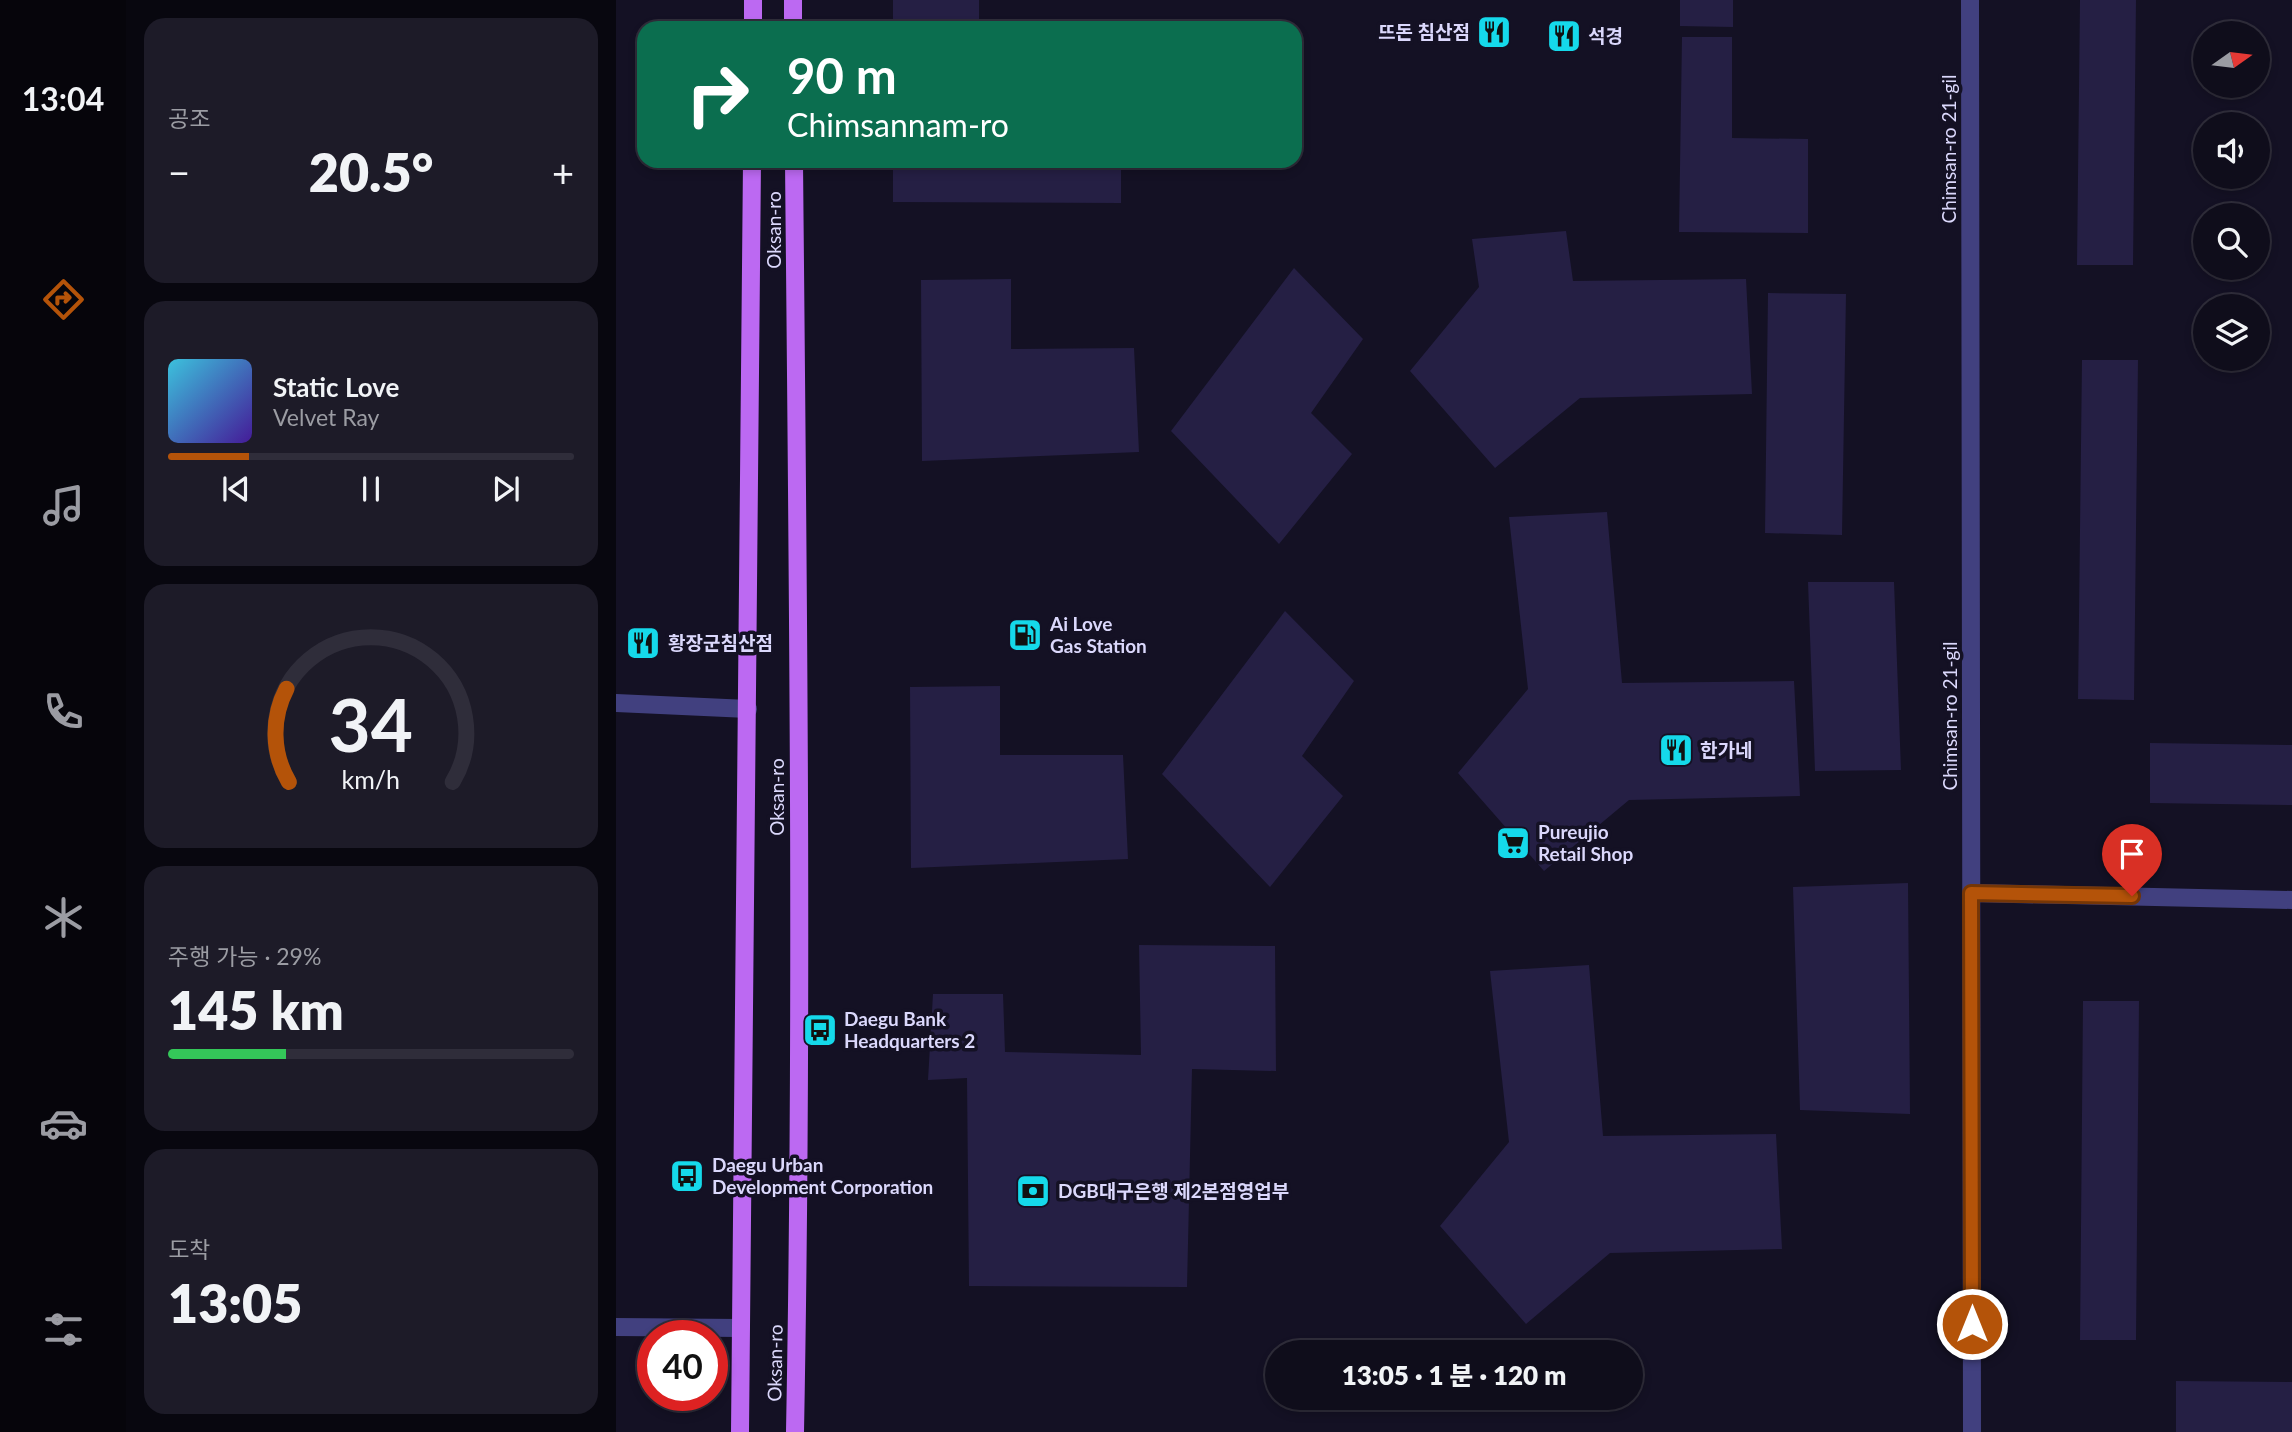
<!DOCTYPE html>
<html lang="ko">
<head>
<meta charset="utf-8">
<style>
	:root { --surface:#0f0d1b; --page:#1d1b28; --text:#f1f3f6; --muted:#9b9ca3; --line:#2f2d3a; --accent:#b45309 }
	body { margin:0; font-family:Lato,"Noto Sans KR",sans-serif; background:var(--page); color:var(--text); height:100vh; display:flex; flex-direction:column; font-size:26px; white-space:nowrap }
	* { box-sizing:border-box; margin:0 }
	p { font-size:23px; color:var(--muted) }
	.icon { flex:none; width:38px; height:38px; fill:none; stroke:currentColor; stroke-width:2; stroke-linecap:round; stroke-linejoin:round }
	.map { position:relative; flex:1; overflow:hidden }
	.sheet { display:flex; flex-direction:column; gap:18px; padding:18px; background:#08070f; width:490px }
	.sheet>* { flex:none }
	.guide { position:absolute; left:21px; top:21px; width:665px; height:147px; border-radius:21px; box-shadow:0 4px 10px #0003,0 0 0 2px var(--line); background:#0b6e4f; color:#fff; overflow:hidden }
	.needle { width:46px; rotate:76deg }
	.controls { position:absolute; left:1577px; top:21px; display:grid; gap:14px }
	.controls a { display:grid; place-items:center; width:77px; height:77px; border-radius:50%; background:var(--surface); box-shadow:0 4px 10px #0003,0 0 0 2px var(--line); font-size:35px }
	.speed { position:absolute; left:21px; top:1320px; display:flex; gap:14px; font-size:35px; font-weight:700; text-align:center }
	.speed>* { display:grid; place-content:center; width:91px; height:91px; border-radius:50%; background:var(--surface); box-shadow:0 4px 10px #0003,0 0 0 2px var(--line); line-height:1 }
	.speed .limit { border:10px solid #d22; background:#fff; color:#111 }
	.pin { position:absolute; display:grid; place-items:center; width:60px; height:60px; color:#fff; margin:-72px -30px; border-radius:50% 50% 50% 0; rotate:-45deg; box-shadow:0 0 7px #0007 }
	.pin .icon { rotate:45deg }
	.me { position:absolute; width:77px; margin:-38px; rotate:0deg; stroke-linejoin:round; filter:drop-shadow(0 0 5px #0008) }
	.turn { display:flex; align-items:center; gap:24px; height:147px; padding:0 35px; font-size:32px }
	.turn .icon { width:91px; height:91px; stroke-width:2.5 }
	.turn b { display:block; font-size:49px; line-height:60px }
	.big { font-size:52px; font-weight:800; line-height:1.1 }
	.sheet .card { flex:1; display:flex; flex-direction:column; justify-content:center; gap:10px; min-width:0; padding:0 24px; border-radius:21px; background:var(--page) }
	.sheet .dial { align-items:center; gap:0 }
	.dial svg { height:182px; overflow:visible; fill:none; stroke:var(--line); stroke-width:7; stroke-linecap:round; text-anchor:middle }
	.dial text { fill:var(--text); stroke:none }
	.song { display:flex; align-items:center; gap:21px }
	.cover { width:84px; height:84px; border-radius:10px; background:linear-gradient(135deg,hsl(190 70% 55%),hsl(260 70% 35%)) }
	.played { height:7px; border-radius:4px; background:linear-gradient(90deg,var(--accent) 20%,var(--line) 20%) }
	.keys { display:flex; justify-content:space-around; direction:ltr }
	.heat { display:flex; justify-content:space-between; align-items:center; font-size:38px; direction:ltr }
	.charge { height:10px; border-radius:5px; background:linear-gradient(90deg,#34c759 29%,var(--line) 0) }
	.trip { position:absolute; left:649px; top:1340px; width:378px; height:70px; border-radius:35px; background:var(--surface); box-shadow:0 4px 10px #0003,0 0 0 2px var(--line); font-weight:800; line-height:70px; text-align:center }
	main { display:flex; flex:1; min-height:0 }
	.dock { display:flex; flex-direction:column; width:126px; justify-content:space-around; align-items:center; background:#06050b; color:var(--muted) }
	.dock .icon { width:49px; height:49px }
	.dock .selected { color:var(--accent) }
	.dock b { font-size:32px; color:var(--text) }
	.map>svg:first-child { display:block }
	.building { fill:#251f44 }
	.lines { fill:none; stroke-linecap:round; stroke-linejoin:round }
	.minor { stroke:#41407f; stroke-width:18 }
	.major { stroke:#bc69f2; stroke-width:18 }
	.route-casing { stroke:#753606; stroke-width:18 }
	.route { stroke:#b45309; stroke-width:12 }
	.labels { text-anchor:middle; stroke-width:7; stroke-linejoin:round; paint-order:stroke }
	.poi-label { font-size:19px; font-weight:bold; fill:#dbd8fc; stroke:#141124; text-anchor:start }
	.street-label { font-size:19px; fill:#dbd8fc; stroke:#141124 }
</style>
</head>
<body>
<main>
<nav class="dock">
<b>13:04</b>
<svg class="icon selected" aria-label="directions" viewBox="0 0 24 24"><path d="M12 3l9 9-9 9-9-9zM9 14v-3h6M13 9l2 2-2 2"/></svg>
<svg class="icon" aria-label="music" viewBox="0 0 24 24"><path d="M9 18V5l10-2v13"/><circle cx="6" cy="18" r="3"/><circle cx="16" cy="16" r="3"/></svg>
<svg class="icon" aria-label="phone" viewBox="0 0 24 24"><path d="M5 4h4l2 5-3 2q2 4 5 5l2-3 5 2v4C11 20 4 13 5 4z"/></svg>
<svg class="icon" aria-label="climate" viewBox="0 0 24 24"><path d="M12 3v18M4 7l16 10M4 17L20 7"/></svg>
<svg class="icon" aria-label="car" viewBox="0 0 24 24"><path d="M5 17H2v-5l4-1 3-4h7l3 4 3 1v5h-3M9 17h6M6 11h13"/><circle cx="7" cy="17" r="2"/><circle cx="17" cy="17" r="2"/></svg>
<svg class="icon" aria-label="filters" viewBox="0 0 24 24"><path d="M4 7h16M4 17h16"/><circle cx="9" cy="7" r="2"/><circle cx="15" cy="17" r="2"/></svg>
</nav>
<section class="sheet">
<div class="card"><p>공조</p>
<div class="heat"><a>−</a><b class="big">20.5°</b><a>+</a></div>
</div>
<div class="card">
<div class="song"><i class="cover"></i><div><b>Static Love</b><p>Velvet Ray</p></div></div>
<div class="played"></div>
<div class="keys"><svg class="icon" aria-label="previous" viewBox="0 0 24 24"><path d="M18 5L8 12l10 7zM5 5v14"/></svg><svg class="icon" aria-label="pause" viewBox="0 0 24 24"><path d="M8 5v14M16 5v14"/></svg><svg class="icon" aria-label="next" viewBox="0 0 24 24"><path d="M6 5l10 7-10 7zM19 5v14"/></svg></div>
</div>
<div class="card dial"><svg viewBox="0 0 100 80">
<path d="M14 69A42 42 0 1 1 86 69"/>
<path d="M14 69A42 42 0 0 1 13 28" stroke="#b45309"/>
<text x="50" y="56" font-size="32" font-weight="700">34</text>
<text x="50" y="72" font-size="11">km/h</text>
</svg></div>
<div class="card"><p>주행 가능 · 29%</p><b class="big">145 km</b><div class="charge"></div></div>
<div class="card"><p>도착</p><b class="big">13:05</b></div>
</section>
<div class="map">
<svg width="1676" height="1432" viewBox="0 0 1676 1432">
	<rect width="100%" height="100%" fill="#141124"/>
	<path class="building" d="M277,0H363V28H277Z
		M1064,0H1117V27L1064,26Z
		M1464,0H1520L1517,265H1461Z
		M1066,37H1116V138L1192,139V233L1063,232Z
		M277,161H505V203L277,202Z
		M950,231L957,281L1130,279L1136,394L964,398L879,468L794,371L863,287L856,239Z
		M678,268L747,339L695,413L736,454L663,544L555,431Z
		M395,279V349L518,348L523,452L306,461L305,280Z
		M1152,293L1230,294L1226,535L1149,533Z
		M1466,360H1522L1518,700L1462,699Z
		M991,512L1006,683L1178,681L1184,796L1013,800L928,871L842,773L912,689L893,517Z
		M1192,582H1278L1285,770L1199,771Z
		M669,611L738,681L686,756L727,796L654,887L546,774Z
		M384,686V755H507L512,859L295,868L294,687Z
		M1534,743L1676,745V805L1534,803Z
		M1292,883L1294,1114L1184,1110L1177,887Z
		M523,945L659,946L660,1071L576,1069L571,1287L353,1286L351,1078L312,1080L317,994H387L389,1052L525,1055Z
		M973,965L987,1136L1160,1134L1166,1249L994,1253L910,1324L824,1226L893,1142L874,971Z
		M1467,1001H1523L1520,1340H1464Z
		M1560,1381L1676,1382V1432H1560Z"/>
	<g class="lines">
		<path class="minor" d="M1354,0L1356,1432
			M0,703L132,709
			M1355,893L1676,900
			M0,1327L125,1328"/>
		<path class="major" d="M177,0V28
			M137,28V0
			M178,161C182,585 187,1008 179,1432
			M124,1432L136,161"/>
	</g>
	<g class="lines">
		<g class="route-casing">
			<path id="route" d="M1356,1324L1355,893L1516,896"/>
		</g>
		<use href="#route" class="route"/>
	</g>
	<defs>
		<g id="restaurant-square" transform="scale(1.75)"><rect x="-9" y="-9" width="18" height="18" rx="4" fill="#15d9ea" stroke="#141124"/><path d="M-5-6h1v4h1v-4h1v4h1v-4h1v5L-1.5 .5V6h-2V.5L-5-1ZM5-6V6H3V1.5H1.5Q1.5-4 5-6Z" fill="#111"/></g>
		<g id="fuel-square" transform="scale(1.75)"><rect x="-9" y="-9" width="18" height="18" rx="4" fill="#15d9ea" stroke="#141124"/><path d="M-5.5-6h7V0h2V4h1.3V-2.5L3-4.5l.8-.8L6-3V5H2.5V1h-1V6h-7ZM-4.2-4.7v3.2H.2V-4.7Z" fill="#111"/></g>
		<g id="supermarket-square" transform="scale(1.75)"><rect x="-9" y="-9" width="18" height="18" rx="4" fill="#15d9ea" stroke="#141124"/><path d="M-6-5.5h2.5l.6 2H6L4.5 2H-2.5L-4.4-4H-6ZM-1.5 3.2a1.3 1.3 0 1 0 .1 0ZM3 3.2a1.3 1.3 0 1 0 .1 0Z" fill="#111"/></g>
		<g id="bus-square" transform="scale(1.75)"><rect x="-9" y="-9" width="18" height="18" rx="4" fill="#15d9ea" stroke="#141124"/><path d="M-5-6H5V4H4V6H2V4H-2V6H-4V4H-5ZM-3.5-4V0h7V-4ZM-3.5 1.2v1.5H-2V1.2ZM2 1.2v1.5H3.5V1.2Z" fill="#111"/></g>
		<g id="bank-square" transform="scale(1.75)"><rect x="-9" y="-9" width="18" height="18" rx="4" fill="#15d9ea" stroke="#141124"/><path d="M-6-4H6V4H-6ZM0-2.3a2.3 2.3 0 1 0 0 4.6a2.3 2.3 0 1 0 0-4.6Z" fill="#111"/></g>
	</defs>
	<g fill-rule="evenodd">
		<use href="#restaurant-square" x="878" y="32"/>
		<use href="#restaurant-square" x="948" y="36"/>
		<use href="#fuel-square" x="409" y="635"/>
		<use href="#restaurant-square" x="27" y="643"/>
		<use href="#restaurant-square" x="1060" y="750"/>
		<use href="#supermarket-square" x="897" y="843"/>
		<use href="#bus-square" x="204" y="1030"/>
		<use href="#bus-square" x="71" y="1176"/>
		<use href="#bank-square" x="417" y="1191"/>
	</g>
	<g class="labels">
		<g class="poi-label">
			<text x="854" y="39" text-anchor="end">뜨돈 침산점</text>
			<text x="972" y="43">석경</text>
			<text x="434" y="631">Ai Love<tspan x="434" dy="22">Gas Station</tspan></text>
			<text x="52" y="650">황장군침산점</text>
			<text x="1084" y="757">한가네</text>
			<text x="922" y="839">Pureujio<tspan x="922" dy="22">Retail Shop</tspan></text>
			<text x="228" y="1026">Daegu Bank<tspan x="228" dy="22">Headquarters 2</tspan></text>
			<text x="96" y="1172">Daegu Urban<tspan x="96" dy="22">Development Corporation</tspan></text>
			<text x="442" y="1198">DGB대구은행 제2본점영업부</text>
		</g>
		<g class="street-label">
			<text transform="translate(1333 149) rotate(-90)" y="7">Chimsan-ro 21-gil</text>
			<text transform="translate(158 230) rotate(-90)" y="7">Oksan-ro</text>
			<text transform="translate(1334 716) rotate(-90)" y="7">Chimsan-ro 21-gil</text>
			<text transform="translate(161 797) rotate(-90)" y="7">Oksan-ro</text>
			<text transform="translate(159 1363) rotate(-89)" y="7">Oksan-ro</text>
		</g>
	</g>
</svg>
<div class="controls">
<a><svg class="needle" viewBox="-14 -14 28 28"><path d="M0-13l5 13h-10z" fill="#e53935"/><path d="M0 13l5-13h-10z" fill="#9b9ca3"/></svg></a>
<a><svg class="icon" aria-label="sound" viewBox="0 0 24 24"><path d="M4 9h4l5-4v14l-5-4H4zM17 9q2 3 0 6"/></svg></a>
<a><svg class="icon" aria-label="search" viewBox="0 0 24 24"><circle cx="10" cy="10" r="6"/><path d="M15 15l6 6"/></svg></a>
<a><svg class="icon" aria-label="layers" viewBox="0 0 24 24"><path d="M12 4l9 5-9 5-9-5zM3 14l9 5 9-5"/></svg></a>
</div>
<div class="speed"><div class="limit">40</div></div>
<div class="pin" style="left:1516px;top:896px;background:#d93025"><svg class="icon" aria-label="arrive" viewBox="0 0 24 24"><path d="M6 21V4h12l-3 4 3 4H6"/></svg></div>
<svg class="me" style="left:1356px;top:1324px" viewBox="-20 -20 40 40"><circle r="17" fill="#b45309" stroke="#fff" stroke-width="3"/><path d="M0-11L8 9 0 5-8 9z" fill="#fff"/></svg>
<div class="trip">13:05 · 1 분 · 120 m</div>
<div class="guide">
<div class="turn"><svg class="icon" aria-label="right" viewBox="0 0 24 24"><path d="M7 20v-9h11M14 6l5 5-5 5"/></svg><div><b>90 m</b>Chimsannam-ro</div></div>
</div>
</div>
</main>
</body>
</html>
